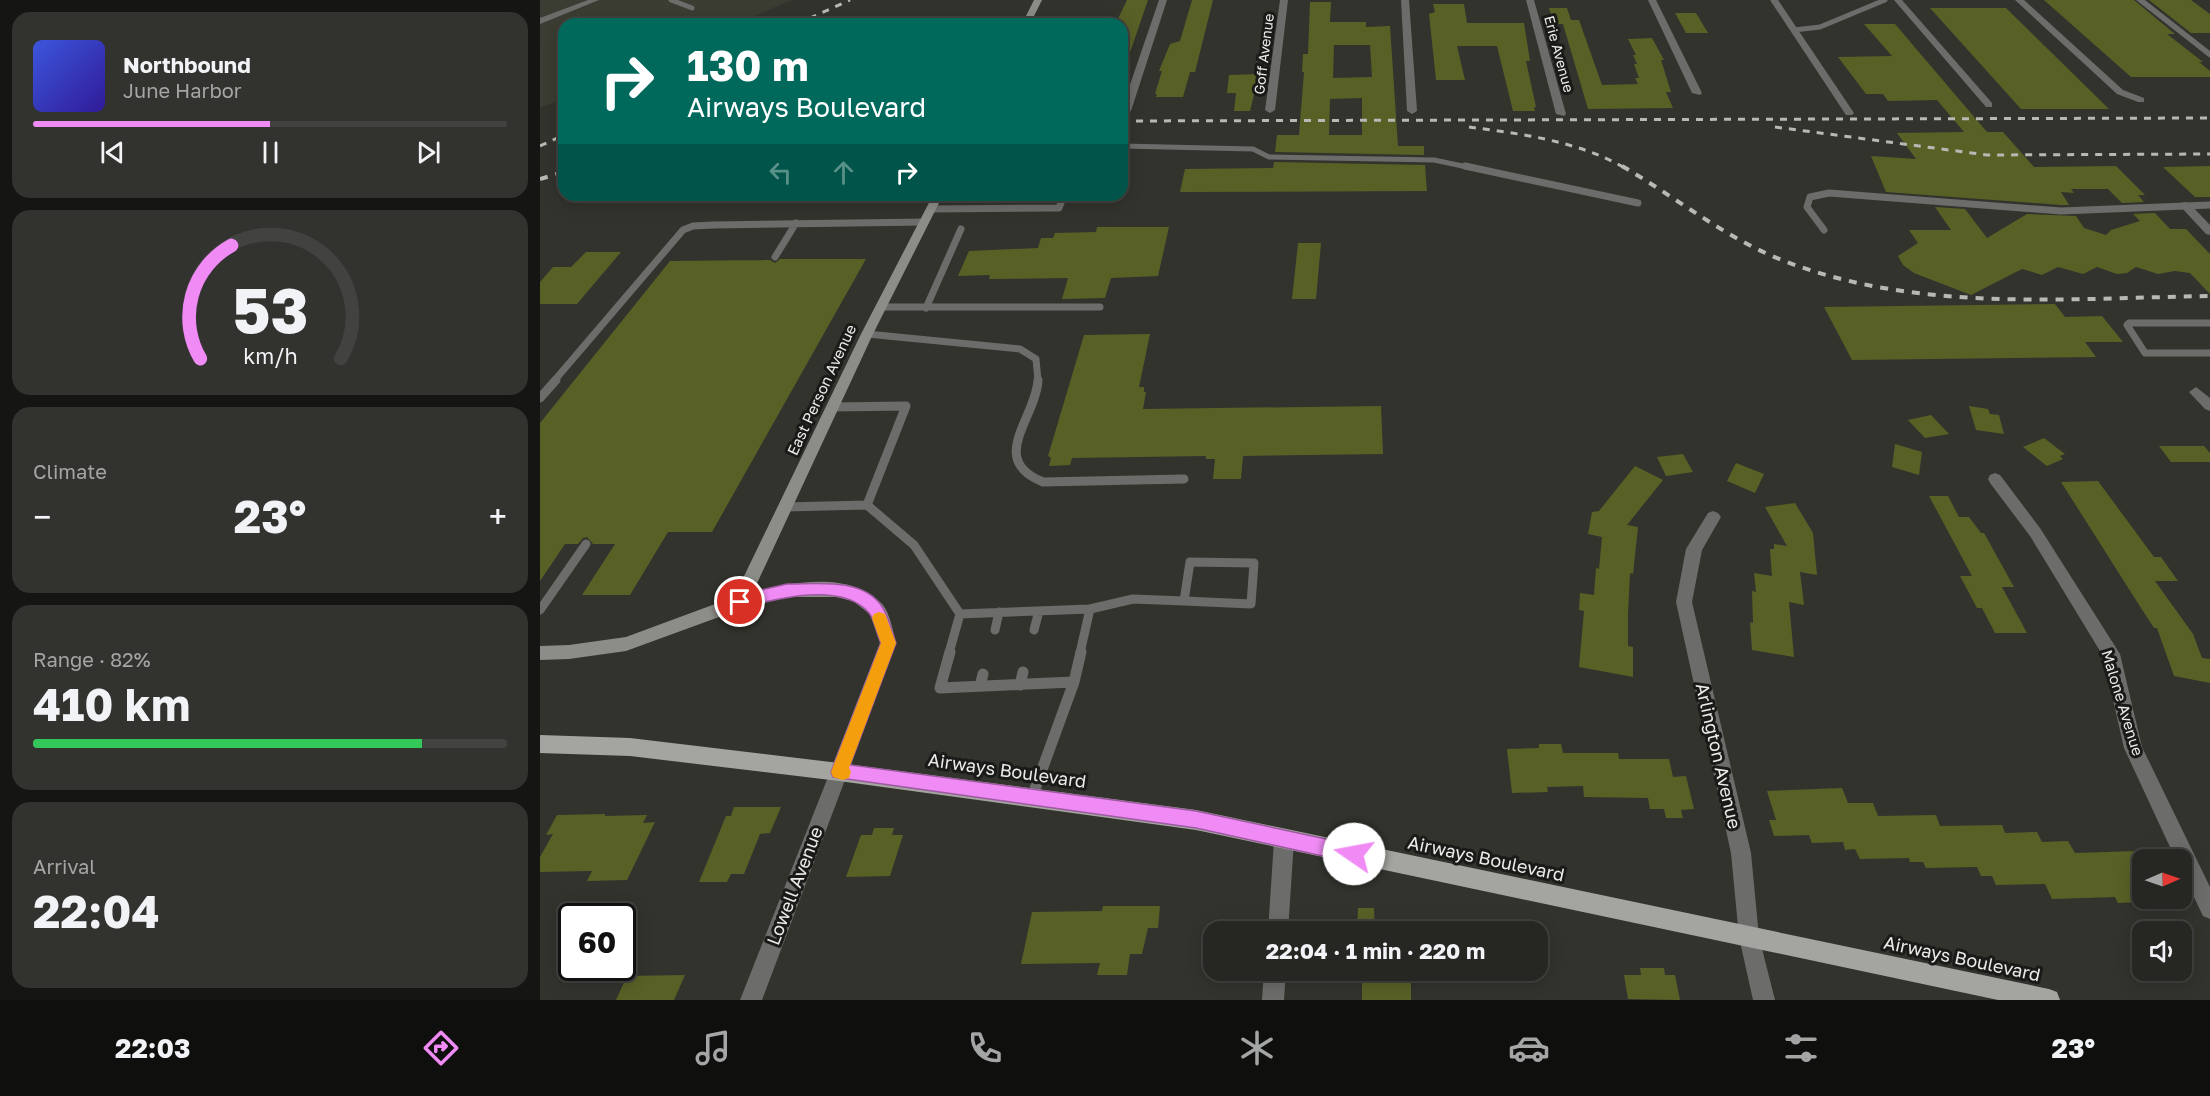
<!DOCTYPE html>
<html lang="en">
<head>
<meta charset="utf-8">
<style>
	:root { --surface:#262622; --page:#32322f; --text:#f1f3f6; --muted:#a4a5a5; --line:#424340; --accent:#f08bf5 }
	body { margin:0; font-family:"Golos Text",sans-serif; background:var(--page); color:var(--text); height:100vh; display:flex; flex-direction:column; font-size:22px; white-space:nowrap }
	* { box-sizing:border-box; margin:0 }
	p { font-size:20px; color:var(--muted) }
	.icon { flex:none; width:33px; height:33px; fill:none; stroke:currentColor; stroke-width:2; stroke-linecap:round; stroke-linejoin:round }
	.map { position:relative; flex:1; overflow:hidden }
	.panel { display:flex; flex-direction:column; gap:12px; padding:12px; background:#151513; width:540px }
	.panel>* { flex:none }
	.hud { position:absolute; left:18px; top:18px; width:570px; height:183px; border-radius:18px; box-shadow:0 3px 15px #0003,0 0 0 2px var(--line); background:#00695c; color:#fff; overflow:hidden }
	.needle { width:39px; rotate:88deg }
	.tools { position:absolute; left:1592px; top:849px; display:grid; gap:12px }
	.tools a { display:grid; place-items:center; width:60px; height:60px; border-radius:12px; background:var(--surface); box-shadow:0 3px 15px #0003,0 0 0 2px var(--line); font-size:30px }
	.speed { position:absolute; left:18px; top:903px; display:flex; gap:12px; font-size:30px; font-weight:700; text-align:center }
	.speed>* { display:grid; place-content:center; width:78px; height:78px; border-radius:50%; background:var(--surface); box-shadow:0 3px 15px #0003,0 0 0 2px var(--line); line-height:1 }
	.speed .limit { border:3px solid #111; border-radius:9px; background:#fff; color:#111 }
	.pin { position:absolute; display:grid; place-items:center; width:51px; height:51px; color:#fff; margin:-26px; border:3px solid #fff; border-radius:50%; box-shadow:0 2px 6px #0007 }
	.me { position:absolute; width:66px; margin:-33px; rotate:282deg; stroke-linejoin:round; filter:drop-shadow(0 0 4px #0008) }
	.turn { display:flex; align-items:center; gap:21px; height:126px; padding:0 30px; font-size:27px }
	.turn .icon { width:78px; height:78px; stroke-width:2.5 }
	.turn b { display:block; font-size:42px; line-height:51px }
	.lanes { display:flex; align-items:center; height:57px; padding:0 30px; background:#0003; justify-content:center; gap:30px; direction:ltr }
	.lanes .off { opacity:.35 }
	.big { font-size:45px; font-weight:700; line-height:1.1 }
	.panel .tile { flex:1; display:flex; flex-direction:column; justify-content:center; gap:9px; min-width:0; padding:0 21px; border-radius:18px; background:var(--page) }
	.panel .dial { align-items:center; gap:0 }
	.dial svg { height:156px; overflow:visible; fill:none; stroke:var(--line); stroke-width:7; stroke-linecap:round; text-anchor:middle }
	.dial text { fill:var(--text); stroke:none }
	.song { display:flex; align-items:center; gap:18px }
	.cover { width:72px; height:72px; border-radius:9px; background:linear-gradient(135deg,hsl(230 70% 55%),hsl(250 70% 35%)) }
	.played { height:6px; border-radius:3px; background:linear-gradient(90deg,var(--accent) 50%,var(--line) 50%) }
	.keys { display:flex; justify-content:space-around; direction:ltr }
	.heat { display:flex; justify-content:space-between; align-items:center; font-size:33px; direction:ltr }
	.charge { height:9px; border-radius:4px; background:linear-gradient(90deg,#34c759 82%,var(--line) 0) }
	.trip { position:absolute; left:663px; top:921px; width:345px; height:60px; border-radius:18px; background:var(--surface); box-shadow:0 3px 15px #0003,0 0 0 2px var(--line); font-weight:700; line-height:60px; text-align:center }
	.tab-bar { display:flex; height:96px; justify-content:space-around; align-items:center; background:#0f0f0e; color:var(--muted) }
	.tab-bar .icon { width:42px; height:42px }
	.tab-bar .selected { color:var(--accent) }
	.tab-bar b { font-size:27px; color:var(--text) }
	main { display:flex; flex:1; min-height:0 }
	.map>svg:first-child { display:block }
	.built { fill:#3b3d32 }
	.building { fill:#596026; fill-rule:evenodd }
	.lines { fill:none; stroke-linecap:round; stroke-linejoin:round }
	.lane-far3 { stroke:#6c6c6a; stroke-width:5 }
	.lane-far2 { stroke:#6c6c6a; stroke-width:7 }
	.lane-far1 { stroke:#6c6c6a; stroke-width:9 }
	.lane { stroke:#6c6c6a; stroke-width:11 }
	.street { fill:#6c6c6a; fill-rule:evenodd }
	.secondary { fill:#8c8d88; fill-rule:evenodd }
	.primary { fill:#a4a5a0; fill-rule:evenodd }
	.rail-far1 { stroke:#b8b9b4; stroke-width:3; stroke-dasharray:7 7; stroke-linecap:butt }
	.rail { stroke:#b8b9b4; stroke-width:4; stroke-dasharray:8 8; stroke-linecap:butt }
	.route { fill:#f08bf5; stroke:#9c5a9f; stroke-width:1.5 }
	.slow { fill:#f59e0b }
	.labels { text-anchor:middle; stroke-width:6; stroke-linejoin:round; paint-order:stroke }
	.far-street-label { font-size:14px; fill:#ebece8; stroke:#1a1a18 }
	.street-label { font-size:15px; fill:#ebece8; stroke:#1a1a18 }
	.near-street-label { font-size:18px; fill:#ebece8; stroke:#1a1a18 }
</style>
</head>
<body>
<main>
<section class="panel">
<div class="tile">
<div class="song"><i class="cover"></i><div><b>Northbound</b><p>June Harbor</p></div></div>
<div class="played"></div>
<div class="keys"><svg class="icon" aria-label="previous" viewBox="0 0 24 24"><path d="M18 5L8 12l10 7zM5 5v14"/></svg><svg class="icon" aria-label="pause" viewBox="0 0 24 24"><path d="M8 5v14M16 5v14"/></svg><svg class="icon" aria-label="next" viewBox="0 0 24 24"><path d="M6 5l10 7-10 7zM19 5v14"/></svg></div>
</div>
<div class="tile dial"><svg viewBox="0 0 100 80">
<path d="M14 69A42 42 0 1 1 86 69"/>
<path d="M14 69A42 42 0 0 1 30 11" stroke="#f08bf5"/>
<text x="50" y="56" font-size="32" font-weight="700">53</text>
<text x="50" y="72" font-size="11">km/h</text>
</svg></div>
<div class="tile"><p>Climate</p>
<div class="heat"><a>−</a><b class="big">23°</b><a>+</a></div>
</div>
<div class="tile"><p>Range · 82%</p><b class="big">410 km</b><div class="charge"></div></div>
<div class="tile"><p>Arrival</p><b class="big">22:04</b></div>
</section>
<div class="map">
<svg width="1670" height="1000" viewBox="0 0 1670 1000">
	<rect width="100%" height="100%" fill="#32332d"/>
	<path class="built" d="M0,0H252L196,24H24V98L0,108Z"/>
	<path class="building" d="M587,0H608L585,67H582V21H577Z
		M652,0H673L655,72H650L643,97H616L617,94H615L622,71H619L630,44L640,41Z
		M1504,0H1594L1635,34H1627L1663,62H1659L1670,71V77H1591Z
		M1609,0H1651L1670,14V33H1651Z
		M770,2H791L790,22H826V27L850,26L858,146H884V155L735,152L737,135H759L764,72H762L763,54H768ZM794,45H830L832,77L793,78ZM822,98V135H789L790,99Z
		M893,4H924L927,23H984L990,61H986L996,107H994L995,111H973L957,46H917L925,80H896L889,14L895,12Z
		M1009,8H1027L1031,20H1039L1062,85L1098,84L1095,78H1099L1094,64H1097L1093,55H1096L1088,39L1112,38L1124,60H1121L1131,92H1126L1133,108L1048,109L1023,24H1014Z
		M1390,8H1466L1569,109H1481Z
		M1135,13H1156L1168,33H1146Z
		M1324,24H1355L1447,132H1463L1494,167L1576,166L1605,195H1598L1604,202L1582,203L1568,189H1531L1534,193L1521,192L1529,205H1521L1346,192L1331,156L1376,159L1357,133L1424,132L1397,100L1348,101L1343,94H1326L1298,57L1352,56Z
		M719,74L710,111H694L696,93H687L689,75Z
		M734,162L885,165L887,191L640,192L645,169L733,168Z
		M1670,166V197H1655L1623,167Z
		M1395,207L1425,209L1447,238L1487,214L1536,216L1544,228L1566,235L1571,230L1600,221L1593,214L1615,213L1630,229H1646L1670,254V294L1650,273L1635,271L1618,274L1596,267L1587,273L1577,274L1557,267L1543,274L1518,267L1502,275L1482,269L1431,295L1374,273L1363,265L1358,256L1378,243L1369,230H1411Z
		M557,227H629L618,276L571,278L565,298L522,299L528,278L449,279L450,275L418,276L429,251L498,248L501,238H513L515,233L556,232Z
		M758,243H781L776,299H752Z
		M46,252H81L37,304H0V282L13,267H31Z
		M240,259H326L172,532H128L90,595H42L75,544H53L47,537L43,538L38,544H25L0,581V423L130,261L230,260L235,263Z
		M1515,304L1525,317L1562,316L1583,342H1545L1556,357L1312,360L1284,307Z
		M610,334L599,387H604V392H606L603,409L841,406L843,454L703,456L701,479H673L675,459H666V456L532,458L530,465L509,466L511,458L508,456L544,335Z
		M1429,406L1448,409L1450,414L1459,415L1464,434L1436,430Z
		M1391,415L1409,434L1385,438L1368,420Z
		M1504,438L1525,454L1520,456L1523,459L1507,466L1483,447Z
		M1355,444L1382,452L1379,475L1352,467Z
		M1619,446H1664L1670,453V462H1631Z
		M1143,454L1153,472L1126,476L1117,457Z
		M1196,463L1224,474L1215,493L1187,481Z
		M1095,466L1123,480L1087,525L1098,527L1093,574L1090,573L1088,614V646L1093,647V677L1039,667L1044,611L1039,610L1040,593L1054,595L1056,568L1059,569L1062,537L1048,534L1052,512L1059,511Z
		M1558,481L1614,557H1621L1638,581H1615L1653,634L1662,658L1670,659V683L1634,676L1617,628H1614L1601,608L1521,482Z
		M1389,496H1408L1419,517H1429L1441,533H1444L1474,587H1462L1487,633H1455L1442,608H1437L1420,576H1432Z
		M1255,503L1273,533L1277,575L1260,572L1264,605L1249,602L1254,657L1212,650L1210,622L1213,623L1212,591L1216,592L1214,573L1232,576L1230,549H1234V544L1247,546L1225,507Z
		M999,744H1021L1023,753H1078L1079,759H1129L1133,777L1146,776L1154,809L1141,810L1143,818H1126L1124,809H1110L1108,798L1044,797L1043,786L1007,787L1008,792L972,793L967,749L999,748Z
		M1302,788L1308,803H1333L1338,816L1396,815L1400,826L1462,825L1465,833L1497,832L1502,842L1528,841L1535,853L1595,851L1602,865V902L1578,903L1575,897L1512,899L1505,884L1456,885L1452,876H1441L1437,867L1386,868L1383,862H1370L1369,858L1320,859L1315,849L1305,850L1303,842L1272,843L1269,835L1234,836L1229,820H1236L1227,791Z
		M194,807H241L230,833L220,834L204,874H191L187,882H159L186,816H191Z
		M65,814V816L107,815L103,823L115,822L87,880L47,881L52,871L0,872V857L13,834L6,835L17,815Z
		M334,828H354L352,835H363L350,876L306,877L321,835H332Z
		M563,906H620L618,928H608L602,954H590L587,975H557L560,963L481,964L492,912L562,911Z
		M818,908H834L835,932H817Z
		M1100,968H1124L1125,975H1135L1140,1000L1088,999L1084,975H1101Z
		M145,975L134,1000H76L87,976Z
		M871,981V1000H822V982Z"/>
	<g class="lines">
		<path class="lane-far3" d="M131,0L152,8
			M1254,30L1280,27L1345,0
			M582,146L713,149L729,157L894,160L932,168"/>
		<path class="lane-far2" d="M925,166L1098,203
			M391,209L519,208L524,195
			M1284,230L1267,207L1270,197L1289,193L1521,211L1670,205
			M235,257L256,223
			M340,307H560
			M386,308L421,229
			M1670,323H1589L1587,325L1605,353H1670
			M327,334L480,349L496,359L498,381
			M14,381L143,230L153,226L174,225L385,222"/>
		<path class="lane-far1" d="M498,380C496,418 447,460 503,482L644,479
			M0,398L16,380
			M327,505L374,545L420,614
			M245,507L327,505L366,406L292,407
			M650,562L714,563L711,604L644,601Z
			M550,609L593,599L644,601
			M0,610L46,544
			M455,630L459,612
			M494,630L499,611
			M409,653L420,614L550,609L540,653"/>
		<path class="lane" d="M410,652L400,688L534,682
			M534,682L541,652
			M480,685L483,672
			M440,686L443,674
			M492,797L534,682"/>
		<path class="street" d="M48,0H59L0,24V18Z
			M619,0H627L591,111L583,113L582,108Z
			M740,0H748L735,110L730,113L725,110Z
			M861,0H869L877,111L872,114L867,111Z
			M986,0H994L1026,114L1024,116L1016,114Z
			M1108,0H1116L1162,93L1160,95L1152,93Z
			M1230,0H1238L1314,113L1312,115H1306Z
			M1354,0H1362L1452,103V107H1446Z
			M1475,0H1484L1583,90L1604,98V102H1598L1577,94Z
			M1596,0H1605L1670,51V58Z
			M1645,202L1649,203L1670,225V235L1666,234L1641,207V203Z
			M1656,387L1670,398V411L1665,409L1649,392Z
			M1455,473L1460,475L1500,528L1580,654L1602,747L1670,887V919L1663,916L1641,870V860H1636L1584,748L1563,656L1490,536L1450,483L1448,479L1450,475Z
			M1173,511L1178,513L1181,517L1162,550L1152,602L1211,853L1219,937L1235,1000H1213L1199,937L1191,853L1136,602L1146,549L1168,513Z
			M299,763L306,766L308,772L222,1000H200L290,772L292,766Z
			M744,830L751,833L754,840L748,932H728L734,840L737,833Z
			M724,970H746L744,1000H722Z"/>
		<path class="secondary" d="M494,0H502L490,24H482Z
			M393,195H403L333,334L213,592C252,582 310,571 342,604C350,613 353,632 356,643L306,778L299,781L292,778L290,772L340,643L330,614L313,601L296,597H247L201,609L86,651L29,659L0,660V646L29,645L86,637L194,597L321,334Z"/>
		<path class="primary" d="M0,735L90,738L299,763L656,810L1509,989L1517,992L1520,1000H1458L656,830L299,781L90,756L0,753Z"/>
		<path class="rail-far1" d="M257,24L310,0
			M582,121L1670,118
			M929,127C982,134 1038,141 1085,168
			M1235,127L1447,155L1670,154
			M0,146L24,135"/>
		<path class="rail" d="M1082,166C1137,198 1188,240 1247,262C1381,313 1530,298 1670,296
			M0,179L24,172"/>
	</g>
	<path class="route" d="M247,584C277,584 324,577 343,608C349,618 352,632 356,643L310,765L656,811L814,845L820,848L823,854L820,860L814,863L656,828L293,777L291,772L341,643C337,634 335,620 329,613C302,581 235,599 200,608L195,606L193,602L195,597L200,595Z"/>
	<path class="slow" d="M339,612L345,614L356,643L309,768L311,772L309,778L303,780L293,777L291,772L341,643L332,618L334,614Z"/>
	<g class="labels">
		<g class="far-street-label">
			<text transform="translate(724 54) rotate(-83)" y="5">Goff Avenue</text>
			<text transform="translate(1019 54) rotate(75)" y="5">Erie Avenue</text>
		</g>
		<g class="street-label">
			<text transform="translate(282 390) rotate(-65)" y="5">East Person Avenue</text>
			<text transform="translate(1582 703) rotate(73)" y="5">Malone Avenue</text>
		</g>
		<g class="near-street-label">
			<text transform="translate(1178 756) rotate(77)" y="6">Arlington Avenue</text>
			<text transform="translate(467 771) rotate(8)" y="6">Airways Boulevard</text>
			<text transform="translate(946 859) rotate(12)" y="6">Airways Boulevard</text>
			<text transform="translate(255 886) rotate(-69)" y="6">Lowell Avenue</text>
			<text transform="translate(1422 959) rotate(12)" y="6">Airways Boulevard</text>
		</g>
	</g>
</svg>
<div class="tools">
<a><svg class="needle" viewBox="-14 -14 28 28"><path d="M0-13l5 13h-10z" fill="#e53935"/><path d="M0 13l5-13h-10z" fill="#a4a5a5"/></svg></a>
<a><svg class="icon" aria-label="sound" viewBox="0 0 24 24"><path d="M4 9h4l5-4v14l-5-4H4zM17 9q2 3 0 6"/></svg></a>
</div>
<div class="speed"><div class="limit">60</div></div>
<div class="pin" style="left:200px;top:602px;background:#d93025"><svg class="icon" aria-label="arrive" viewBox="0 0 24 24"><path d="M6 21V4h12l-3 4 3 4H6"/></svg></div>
<svg class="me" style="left:814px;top:854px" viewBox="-20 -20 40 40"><circle r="19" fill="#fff"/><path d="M0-13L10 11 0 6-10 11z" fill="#f08bf5"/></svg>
<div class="trip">22:04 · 1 min · 220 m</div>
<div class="hud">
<div class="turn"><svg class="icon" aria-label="right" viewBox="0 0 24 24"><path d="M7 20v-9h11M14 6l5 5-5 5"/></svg><div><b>130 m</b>Airways Boulevard</div></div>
<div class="lanes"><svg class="icon off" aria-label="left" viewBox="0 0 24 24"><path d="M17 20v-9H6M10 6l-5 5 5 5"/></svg><svg class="icon off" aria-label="ahead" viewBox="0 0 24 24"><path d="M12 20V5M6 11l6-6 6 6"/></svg><svg class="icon" aria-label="right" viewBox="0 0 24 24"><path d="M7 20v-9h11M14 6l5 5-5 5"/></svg></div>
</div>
</div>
</main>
<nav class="tab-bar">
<b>22:03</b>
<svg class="icon selected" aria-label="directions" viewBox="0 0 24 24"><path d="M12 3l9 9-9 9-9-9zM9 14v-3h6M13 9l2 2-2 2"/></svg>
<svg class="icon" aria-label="music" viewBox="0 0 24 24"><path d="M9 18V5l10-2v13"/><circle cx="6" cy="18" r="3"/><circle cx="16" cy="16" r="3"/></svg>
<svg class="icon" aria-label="phone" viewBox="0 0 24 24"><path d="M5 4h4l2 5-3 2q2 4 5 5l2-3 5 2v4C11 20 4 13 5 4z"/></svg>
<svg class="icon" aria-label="climate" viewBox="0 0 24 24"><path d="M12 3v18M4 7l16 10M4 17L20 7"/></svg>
<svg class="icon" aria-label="car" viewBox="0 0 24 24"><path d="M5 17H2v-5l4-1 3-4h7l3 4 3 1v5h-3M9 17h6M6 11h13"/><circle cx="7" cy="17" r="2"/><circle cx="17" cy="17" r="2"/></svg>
<svg class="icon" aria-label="filters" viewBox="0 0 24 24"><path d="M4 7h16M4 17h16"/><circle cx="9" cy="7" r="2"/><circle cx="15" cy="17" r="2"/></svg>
<b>23°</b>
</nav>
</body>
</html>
